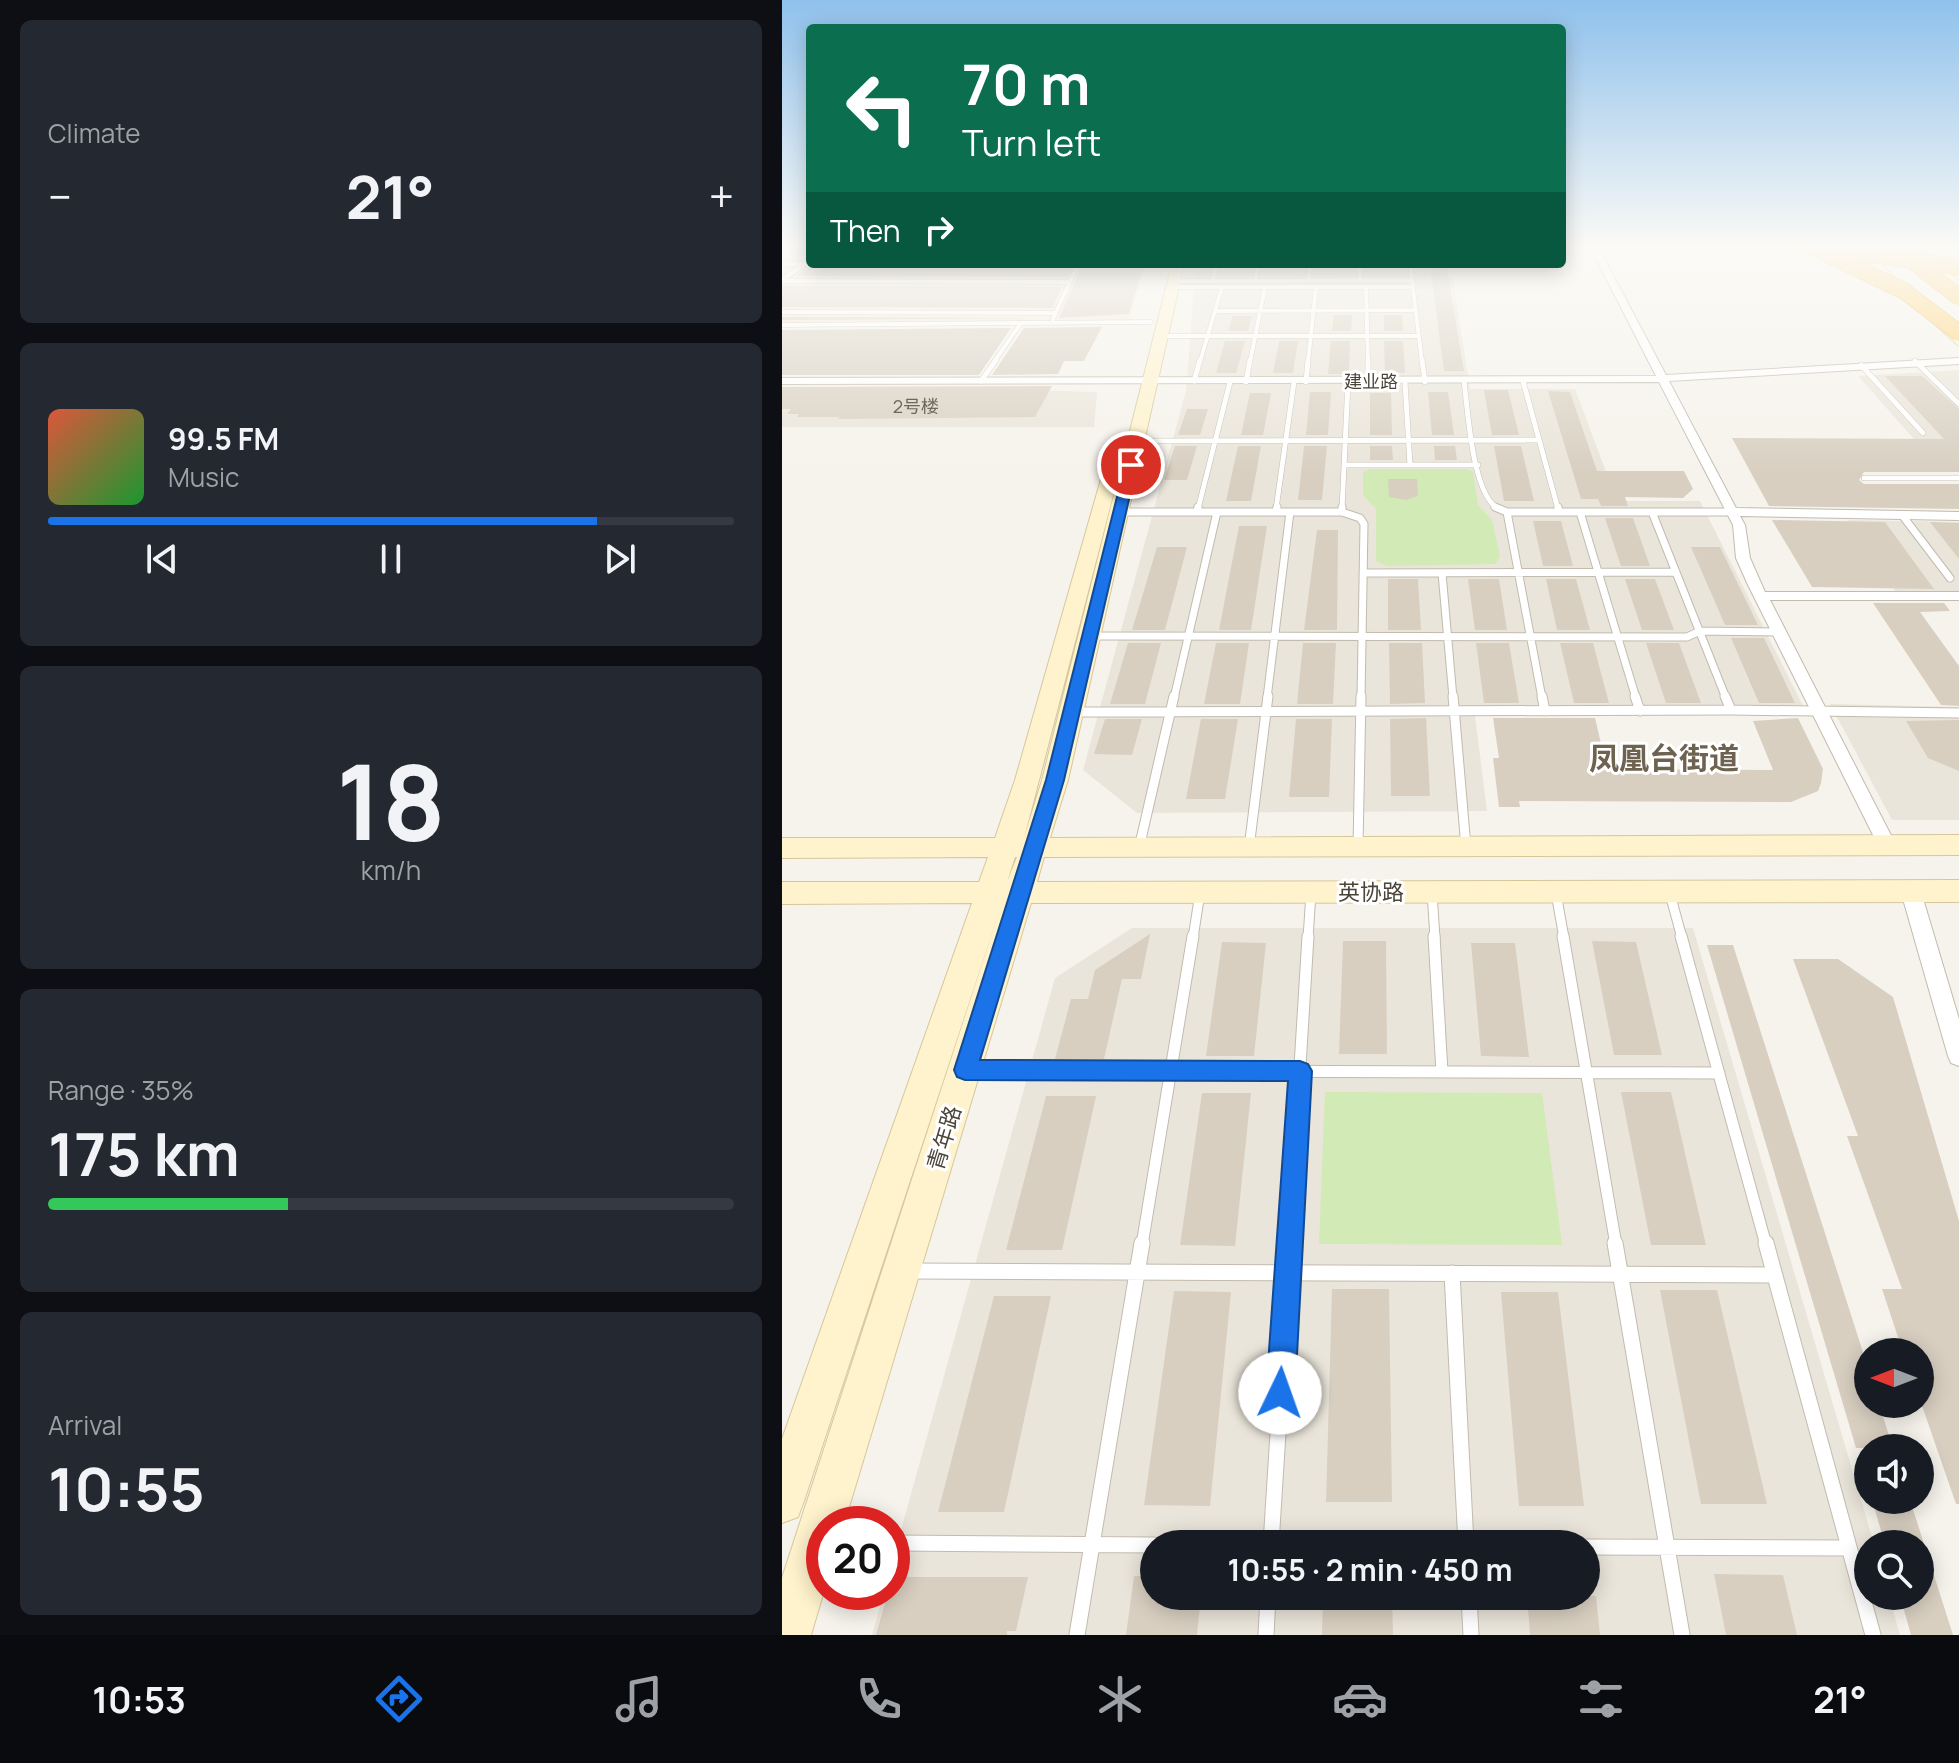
<!DOCTYPE html>
<html lang="en">
<head>
<meta charset="utf-8">
<style>
	:root { --surface:#171b24; --page:#242831; --text:#f1f3f6; --muted:#9ea1a6; --line:#363941; --accent:#1a73e8 }
	body { margin:0; font-family:Manrope,"Noto Sans SC",sans-serif; background:var(--page); color:var(--text); height:100vh; display:flex; flex-direction:column; font-size:30px; white-space:nowrap }
	* { box-sizing:border-box; margin:0 }
	p { font-size:26px; color:var(--muted) }
	.icon { flex:none; width:44px; height:44px; fill:none; stroke:currentColor; stroke-width:2; stroke-linecap:round; stroke-linejoin:round }
	.map { position:relative; flex:1; overflow:hidden }
	.drawer { display:flex; flex-direction:column; gap:20px; padding:20px; background:#0d0f14; width:782px }
	.drawer>* { flex:none }
	.banner { position:absolute; left:24px; top:24px; width:760px; height:244px; border-radius:8px; box-shadow:0 4px 20px #0003; background:#0b6e4f; color:#fff; overflow:hidden }
	.needle { width:52px; rotate:270deg }
	.tools { position:absolute; left:1072px; top:1338px; display:grid; gap:16px }
	.tools a { display:grid; place-items:center; width:80px; height:80px; border-radius:50%; background:var(--surface); box-shadow:0 4px 20px #0003; font-size:40px }
	.speed { position:absolute; left:24px; top:1506px; display:flex; gap:16px; font-size:40px; font-weight:700; text-align:center }
	.speed>* { display:grid; place-content:center; width:104px; height:104px; border-radius:50%; background:var(--surface); box-shadow:0 4px 20px #0003; line-height:1 }
	.speed .limit { border:12px solid #d22; background:#fff; color:#111 }
	.pin { position:absolute; display:grid; place-items:center; width:68px; height:68px; color:#fff; margin:-34px; border:4px solid #fff; border-radius:50%; box-shadow:0 2px 8px #0007 }
	.me { position:absolute; width:88px; margin:-44px; rotate:3deg; stroke-linejoin:round; filter:drop-shadow(0 0 6px #0008) }
	.turn { display:flex; align-items:center; gap:28px; height:168px; padding:0 24px; font-size:36px }
	.turn .icon { width:104px; height:104px; stroke-width:2.5 }
	.turn b { display:block; font-size:56px; line-height:68px }
	.then { display:flex; align-items:center; height:76px; padding:0 24px; background:#0003; gap:16px; font-size:30px }
	.big { font-size:60px; font-weight:700; line-height:1.1 }
	.drawer .widget { flex:1; display:flex; flex-direction:column; justify-content:center; gap:12px; min-width:0; padding:0 28px; border-radius:12px; background:var(--page) }
	.drawer .dial { align-items:center; gap:0 }
	.dial b { font-size:104px; line-height:1 }
	.song { display:flex; align-items:center; gap:24px }
	.cover { width:96px; height:96px; border-radius:12px; background:linear-gradient(135deg,hsl(10 70% 55%),hsl(130 70% 35%)) }
	.played { height:8px; border-radius:4px; background:linear-gradient(90deg,var(--accent) 80%,var(--line) 80%) }
	.keys { display:flex; justify-content:space-around; direction:ltr }
	.heat { display:flex; justify-content:space-between; align-items:center; font-size:44px; direction:ltr }
	.charge { height:12px; border-radius:6px; background:linear-gradient(90deg,#34c759 35%,var(--line) 0) }
	.trip { position:absolute; left:358px; top:1530px; width:460px; height:80px; border-radius:40px; background:var(--surface); box-shadow:0 4px 20px #0003; font-weight:700; line-height:80px; text-align:center }
	.dock { display:flex; height:128px; justify-content:space-around; align-items:center; background:#090b0e; color:var(--muted) }
	.dock .icon { width:56px; height:56px }
	.dock .active { color:var(--accent) }
	.dock b { font-size:36px; color:var(--text) }
	main { display:flex; flex:1; min-height:0 }
	.map>svg:first-child { display:block }
	.residential { fill:#eae5da; fill-rule:evenodd }
	.commercial { fill:#f7ead8 }
	.green { fill:#d2eab5 }
	.building { fill:#d8cfc1 }
	.lines { fill:none; stroke-linecap:round; stroke-linejoin:round }
	.lane-far5-casing { stroke:#c2bbae; stroke-width:5 }
	.lane-far4-casing { stroke:#c2bbae; stroke-width:6 }
	.lane-far3-casing { stroke:#c2bbae; stroke-width:9 }
	.lane-far2-casing { stroke:#c2bbae; stroke-width:11 }
	.lane-far1-casing { stroke:#c2bbae; stroke-width:13 }
	.lane-casing { stroke:#c2bbae; stroke-width:17 }
	.street-casing { stroke:#c2bbae; stroke-width:2 }
	.secondary-casing { stroke:#d6c79b; stroke-width:2 }
	.lane-far5 { stroke:#fff; stroke-width:4 }
	.lane-far4 { stroke:#fff; stroke-width:5 }
	.lane-far3 { stroke:#fff; stroke-width:7 }
	.lane-far2 { stroke:#fff; stroke-width:9 }
	.lane-far1 { stroke:#fff; stroke-width:11 }
	.lane { stroke:#fff; stroke-width:15 }
	.street { fill:#fff; fill-rule:evenodd }
	.secondary { fill:#fff3cd; fill-rule:evenodd }
	.highway-bridge-casing { stroke:#e0a43c; stroke-width:17; stroke-linecap:butt }
	.highway-bridge { stroke:#ffcf6e; stroke-width:16 }
	.route { fill:#1a73e8; stroke:#114b97; stroke-width:2 }
	.labels { text-anchor:middle; stroke-width:6; stroke-linejoin:round; paint-order:stroke }
	.far-street-label { font-size:18px; fill:#4b4439; stroke:#fff }
	.number-label { font-size:18px; fill:#6e675b }
	.street-label { font-size:22px; fill:#4b4439; stroke:#fff }
	.district-label { font-size:30px; font-weight:bold; fill:#6e6250; stroke:#fff }
</style>
</head>
<body>
<main>
<section class="drawer">
<div class="widget"><p>Climate</p>
<div class="heat"><a>−</a><b class="big">21°</b><a>+</a></div>
</div>
<div class="widget">
<div class="song"><i class="cover"></i><div><b>99.5 FM</b><p>Music</p></div></div>
<div class="played"></div>
<div class="keys"><svg class="icon" aria-label="previous" viewBox="0 0 24 24"><path d="M18 5L8 12l10 7zM5 5v14"/></svg><svg class="icon" aria-label="pause" viewBox="0 0 24 24"><path d="M8 5v14M16 5v14"/></svg><svg class="icon" aria-label="next" viewBox="0 0 24 24"><path d="M6 5l10 7-10 7zM19 5v14"/></svg></div>
</div>
<div class="widget dial"><b>18</b><p>km/h</p></div>
<div class="widget"><p>Range · 35%</p><b class="big">175 km</b><div class="charge"></div></div>
<div class="widget"><p>Arrival</p><b class="big">10:55</b></div>
</section>
<div class="map">
<svg width="1177" height="1635" viewBox="0 0 1177 1635">
	<rect width="100%" height="100%" fill="#f6f3ec"/>
	<path class="residential" d="M414,264H665L667,278L671,279L688,389H793L835,501H918L1025,714L693,716L705,811L355,813L301,770L404,391Z
		M1177,370V440L1132,439L1076,376Z
		M178,388L315,392L312,427H0V389Z
		M1065,520L1177,522V591H1113Z
		M1048,704L1177,707V820H1110Z
		M350,928H911L1092,1544H1086V1596H1107L1118,1635H90L102,1592H110V1562L273,978ZM372,1544H804V1596H372Z"/>
	<path class="commercial" d="M0,245H28V264H364L347,321L0,323Z"/>
	<path class="green" d="M685,469L691,472L696,505L710,520L718,556L714,564L605,566L594,561V509L581,495V472L589,469Z
		M543,1092L760,1093L780,1245L537,1244Z"/>
	<path class="building" d="M30,264H290L285,277L15,276Z
		M301,264H362L347,314L277,318Z
		M664,264L672,311L682,371H662L648,266Z
		M0,286L280,287L271,308L0,307Z
		M552,315H570L569,331H550Z
		M602,315H620L621,331H602Z
		M451,316H470L466,331H446Z
		M0,317L254,318L0,320Z
		M320,327L302,361H282L276,374L210,375L242,328Z
		M229,328L197,375H0V330Z
		M443,341H463L454,373H434Z
		M497,341H516L511,373H491Z
		M549,341H568L567,374H546Z
		M602,341H621L623,373H603Z
		M1103,376H1140L1177,409V472H1082L1077,480L1082,484H1177V509L987,506L950,438L1162,439Z
		M270,386L253,417L56,419L58,417H15L17,414H5L9,409H0V387Z
		M702,390H726L737,435H710Z
		M766,391L788,392L815,471H902L911,489L901,498L843,497L846,506H819L816,499H799Z
		M528,392H549L546,435H524Z
		M646,392H666L672,435H650Z
		M468,393H489L481,435H459Z
		M588,393H609L610,435H588Z
		M405,409H426L418,435H396Z
		M393,446H415L405,480H382Z
		M456,446H479L469,501H444Z
		M522,446H545L540,500H516Z
		M588,446H610L611,460H588Z
		M652,446H673L675,460H653Z
		M712,446H739L752,501H722Z
		M606,479H635L636,496L624,500L607,497Z
		M823,518H851L868,566H839Z
		M990,520L1103,522L1152,589L1030,587Z
		M751,521H779L791,566H761Z
		M1148,522L1177,523V559Z
		M457,526H485L469,630H437Z
		M535,530H556L555,630H522Z
		M375,547H405L383,630H350Z
		M909,547H938L976,625H943Z
		M606,579H636L639,630H606Z
		M686,579H717L725,630H693Z
		M764,579H794L808,630H775Z
		M843,579H873L892,630H860Z
		M1091,603H1162L1168,611L1138,612L1177,666V706L1159,705Z
		M949,638H982L1013,703H977Z
		M346,643H379L363,704H328Z
		M434,643H467L458,704H422Z
		M521,643H554L551,704H515Z
		M607,643H640L643,703L608,704Z
		M694,643H727L737,703H702Z
		M778,643H811L827,703H792Z
		M864,643H897L919,703H884Z
		M644,718L648,796H609L608,719Z
		M711,718H813L825,769L991,770L971,721L1016,718L1041,769L1039,783L1036,791L1009,802L737,801L738,807H717L711,758H717Z
		M323,719H360L350,755L312,754Z
		M419,719H456L443,799H404Z
		M514,719H550L547,797H507Z
		M1177,720V771L1146,758L1124,721Z
		M368,934L359,979H340L322,1059H273L289,999H306L313,970Z
		M561,941H604L605,1054H557Z
		M810,941L854,942L880,1055H832Z
		M440,942L484,943L472,1056H424Z
		M689,943H733L747,1057L699,1056Z
		M925,945H951L1086,1368V1404H1097L1111,1448H1074Z
		M1011,959H1056L1111,997L1177,1221V1504H1174L1138,1400V1352H1121L1100,1289H1120L1065,1136H1076Z
		M839,1092H889L924,1245H869Z
		M420,1093H469L453,1246L398,1245Z
		M264,1096H314L280,1250H224Z
		M550,1289H607L610,1502H544Z
		M878,1290H935L985,1504H919Z
		M392,1291L449,1292L428,1506L362,1505Z
		M719,1292H776L802,1506H737Z
		M212,1296H269L222,1512H156Z
		M1090,1500H1128L1171,1635H1129L1118,1596H1138V1544H1141H1103Z
		M932,1574L1001,1575L1015,1635H944Z
		M352,1576H372V1596H419L415,1635H344Z
		M110,1577H246L234,1631H225V1635H94L106,1592H110Z
		M541,1596H610L611,1635H540Z
		M745,1596H814L818,1635H748Z"/>
	<g class="lines">
		<g class="lane-far5-casing">
			<path id="lane-far5" d="M0,259L19,245
				M0,264H22
				M578,264V280
				M628,264L640,362
				M473,280L477,264
				M527,280L528,264
				M0,281L288,282
				M392,281L630,280
				M430,281L436,264
				M391,287H631
				M584,287L586,362
				M433,311L634,310
				M0,312L273,313
				M271,319L296,264
				M0,325L369,322
				M380,336H637
				M212,362L239,323
				M418,362L440,287
				M468,362L483,287
				M526,362L534,287"/>
		</g>
		<g class="lane-far4-casing">
			<path id="lane-far4" d="M586,360V382
				M640,360L643,382
				M1133,361L1177,404
				M1079,365L1141,433
				M199,381L214,360
				M412,381L418,360
				M682,381C686,410 690,496 717,509
				M741,381L776,509
				M464,382L468,360
				M524,382L526,360
				M623,382L628,465
				M355,441L757,440
				M562,465H696
				M1082,478H1177
				M416,509L448,382
				M494,509L512,382
				M560,509L566,382"/>
		</g>
		<g class="lane-far3-casing">
			<path id="lane-far3" d="M713,507L725,512H951
				M776,507L777,512
				M338,512H560L578,518L582,524L579,698
				M415,512L416,507
				M494,512L495,507
				M560,512V507
				M725,512L760,698
				M798,512L854,698
				M870,512L944,698
				M1120,515L1168,578
				M581,573L894,572
				M660,573L671,698
				M308,636L905,637L918,631L997,632
				M392,698L435,512
				M485,698L508,512"/>
		</g>
		<g class="lane-far2-casing">
			<path id="lane-far2" d="M671,696L684,847
				M760,696L763,711
				M853,696L858,711
				M943,696L949,710
				M290,712L949,710L1177,713
				M576,847L579,696
				M357,848L392,696
				M467,848L486,696
				M650,892L653,938
				M774,893L782,938
				M888,894L900,938
				M411,938L418,893
				M526,938L529,893"/>
		</g>
		<g class="lane-far1-casing">
			<path id="lane-far1" d="M652,936L660,1072
				M781,936L834,1245
				M899,936L984,1245
				M187,1070L937,1073
				M360,1245L411,936
				M507,1245L526,936"/>
		</g>
		<g class="lane-casing">
			<path id="lane" d="M833,1243L900,1635
				M984,1243L1091,1635
				M128,1271L992,1275
				M670,1273L684,1544
				M110,1543L372,1545
				M489,1544L508,1243
				M804,1547L1067,1548
				M687,1596L689,1635
				M295,1635L360,1243
				M484,1635L486,1596"/>
		</g>
		<g class="street-casing">
			<path id="street" d="M807,245H815L884,375L1177,358V364L887,381L954,508L1177,512V520L958,516L963,525L968,558L983,592H1177V600H988L1114,845L1112,850H1098L1096,845L966,585L954,558L951,525L877,382L0,384V378L874,376Z
				M28,257V263L0,283V277Z
				M1129,885L1136,887L1139,892L1177,1019V1066L1169,1063L1166,1056L1119,892L1122,887Z"/>
		</g>
		<g class="secondary-casing">
			<path id="secondary" d="M1065,245H1077L1177,335V346Z
				M1122,245H1134L1177,281V291Z
				M1159,245H1170L1177,254V265Z
				M390,264H402L286,780L268,838L1177,835V855L262,857L255,882L1177,880V902L249,903L62,1524H42V1591L29,1635H0V1578L220,903L22,1501L16,1517L0,1523V1439L190,903L0,904V882H197L206,857L0,858V838H213L233,780L323,465L331,460L339,465L242,838L260,780ZM233,857H235L225,882Z"/>
		</g>
		<use href="#lane-far5" class="lane-far5"/>
		<use href="#lane-far4" class="lane-far4"/>
		<use href="#lane-far3" class="lane-far3"/>
		<use href="#lane-far2" class="lane-far2"/>
		<use href="#lane-far1" class="lane-far1"/>
		<use href="#lane" class="lane"/>
		<use href="#street" class="street"/>
		<use href="#secondary" class="secondary"/>
		<g class="highway-bridge-casing">
			<path id="highway-bridge" d="M1026,245L1122,291L1177,333
				M1073,252L1177,267
				M1133,263L1177,297"/>
		</g>
		<use href="#highway-bridge" class="highway-bridge"/>
	</g>
	<linearGradient id="sky" x2="0" y2="1"><stop stop-color="#8fc1ec"/><stop offset="0.52" stop-color="#fbfaf6"/><stop offset="1" stop-color="#fbfaf6" stop-opacity="0"/></linearGradient>
	<rect width="1177" height="474" fill="url(#sky)"/>
	<path class="route" d="M349,461L355,465L282,780L198,1060L518,1061L526,1064L530,1071L513,1393L509,1403L498,1407L488,1403L484,1393L506,1081L183,1080L175,1077L172,1070L264,780L343,465Z"/>
	<g class="labels">
		<g class="far-street-label">
			<text x="589" y="388">建业路</text>
		</g>
		<g class="number-label">
			<text x="134" y="413">2号楼</text>
		</g>
		<g class="street-label">
			<text x="589" y="900">英协路</text>
			<text transform="translate(162 1138) rotate(-73)" y="8">青年路</text>
		</g>
		<g class="district-label">
			<text x="882" y="769">凤凰台街道</text>
		</g>
	</g>
</svg>
<div class="tools">
<a><svg class="needle" viewBox="-14 -14 28 28"><path d="M0-13l5 13h-10z" fill="#e53935"/><path d="M0 13l5-13h-10z" fill="#9ea1a6"/></svg></a>
<a><svg class="icon" aria-label="sound" viewBox="0 0 24 24"><path d="M4 9h4l5-4v14l-5-4H4zM17 9q2 3 0 6"/></svg></a>
<a><svg class="icon" aria-label="search" viewBox="0 0 24 24"><circle cx="10" cy="10" r="6"/><path d="M15 15l6 6"/></svg></a>
</div>
<div class="speed"><div class="limit">20</div></div>
<div class="pin" style="left:349px;top:465px;background:#d93025"><svg class="icon" aria-label="arrive" viewBox="0 0 24 24"><path d="M6 21V4h12l-3 4 3 4H6"/></svg></div>
<svg class="me" style="left:498px;top:1393px" viewBox="-20 -20 40 40"><circle r="19" fill="#fff"/><path d="M0-13L10 11 0 6-10 11z" fill="#1a73e8"/></svg>
<div class="trip">10:55 · 2 min · 450 m</div>
<div class="banner">
<div class="turn"><svg class="icon" aria-label="left" viewBox="0 0 24 24"><path d="M17 20v-9H6M10 6l-5 5 5 5"/></svg><div><b>70 m</b>Turn left</div></div>
<div class="then">Then<svg class="icon" aria-label="right" viewBox="0 0 24 24"><path d="M7 20v-9h11M14 6l5 5-5 5"/></svg></div>
</div>
</div>
</main>
<nav class="dock">
<b>10:53</b>
<svg class="icon active" aria-label="directions" viewBox="0 0 24 24"><path d="M12 3l9 9-9 9-9-9zM9 14v-3h6M13 9l2 2-2 2"/></svg>
<svg class="icon" aria-label="music" viewBox="0 0 24 24"><path d="M9 18V5l10-2v13"/><circle cx="6" cy="18" r="3"/><circle cx="16" cy="16" r="3"/></svg>
<svg class="icon" aria-label="phone" viewBox="0 0 24 24"><path d="M5 4h4l2 5-3 2q2 4 5 5l2-3 5 2v4C11 20 4 13 5 4z"/></svg>
<svg class="icon" aria-label="climate" viewBox="0 0 24 24"><path d="M12 3v18M4 7l16 10M4 17L20 7"/></svg>
<svg class="icon" aria-label="car" viewBox="0 0 24 24"><path d="M5 17H2v-5l4-1 3-4h7l3 4 3 1v5h-3M9 17h6M6 11h13"/><circle cx="7" cy="17" r="2"/><circle cx="17" cy="17" r="2"/></svg>
<svg class="icon" aria-label="filters" viewBox="0 0 24 24"><path d="M4 7h16M4 17h16"/><circle cx="9" cy="7" r="2"/><circle cx="15" cy="17" r="2"/></svg>
<b>21°</b>
</nav>
</body>
</html>
